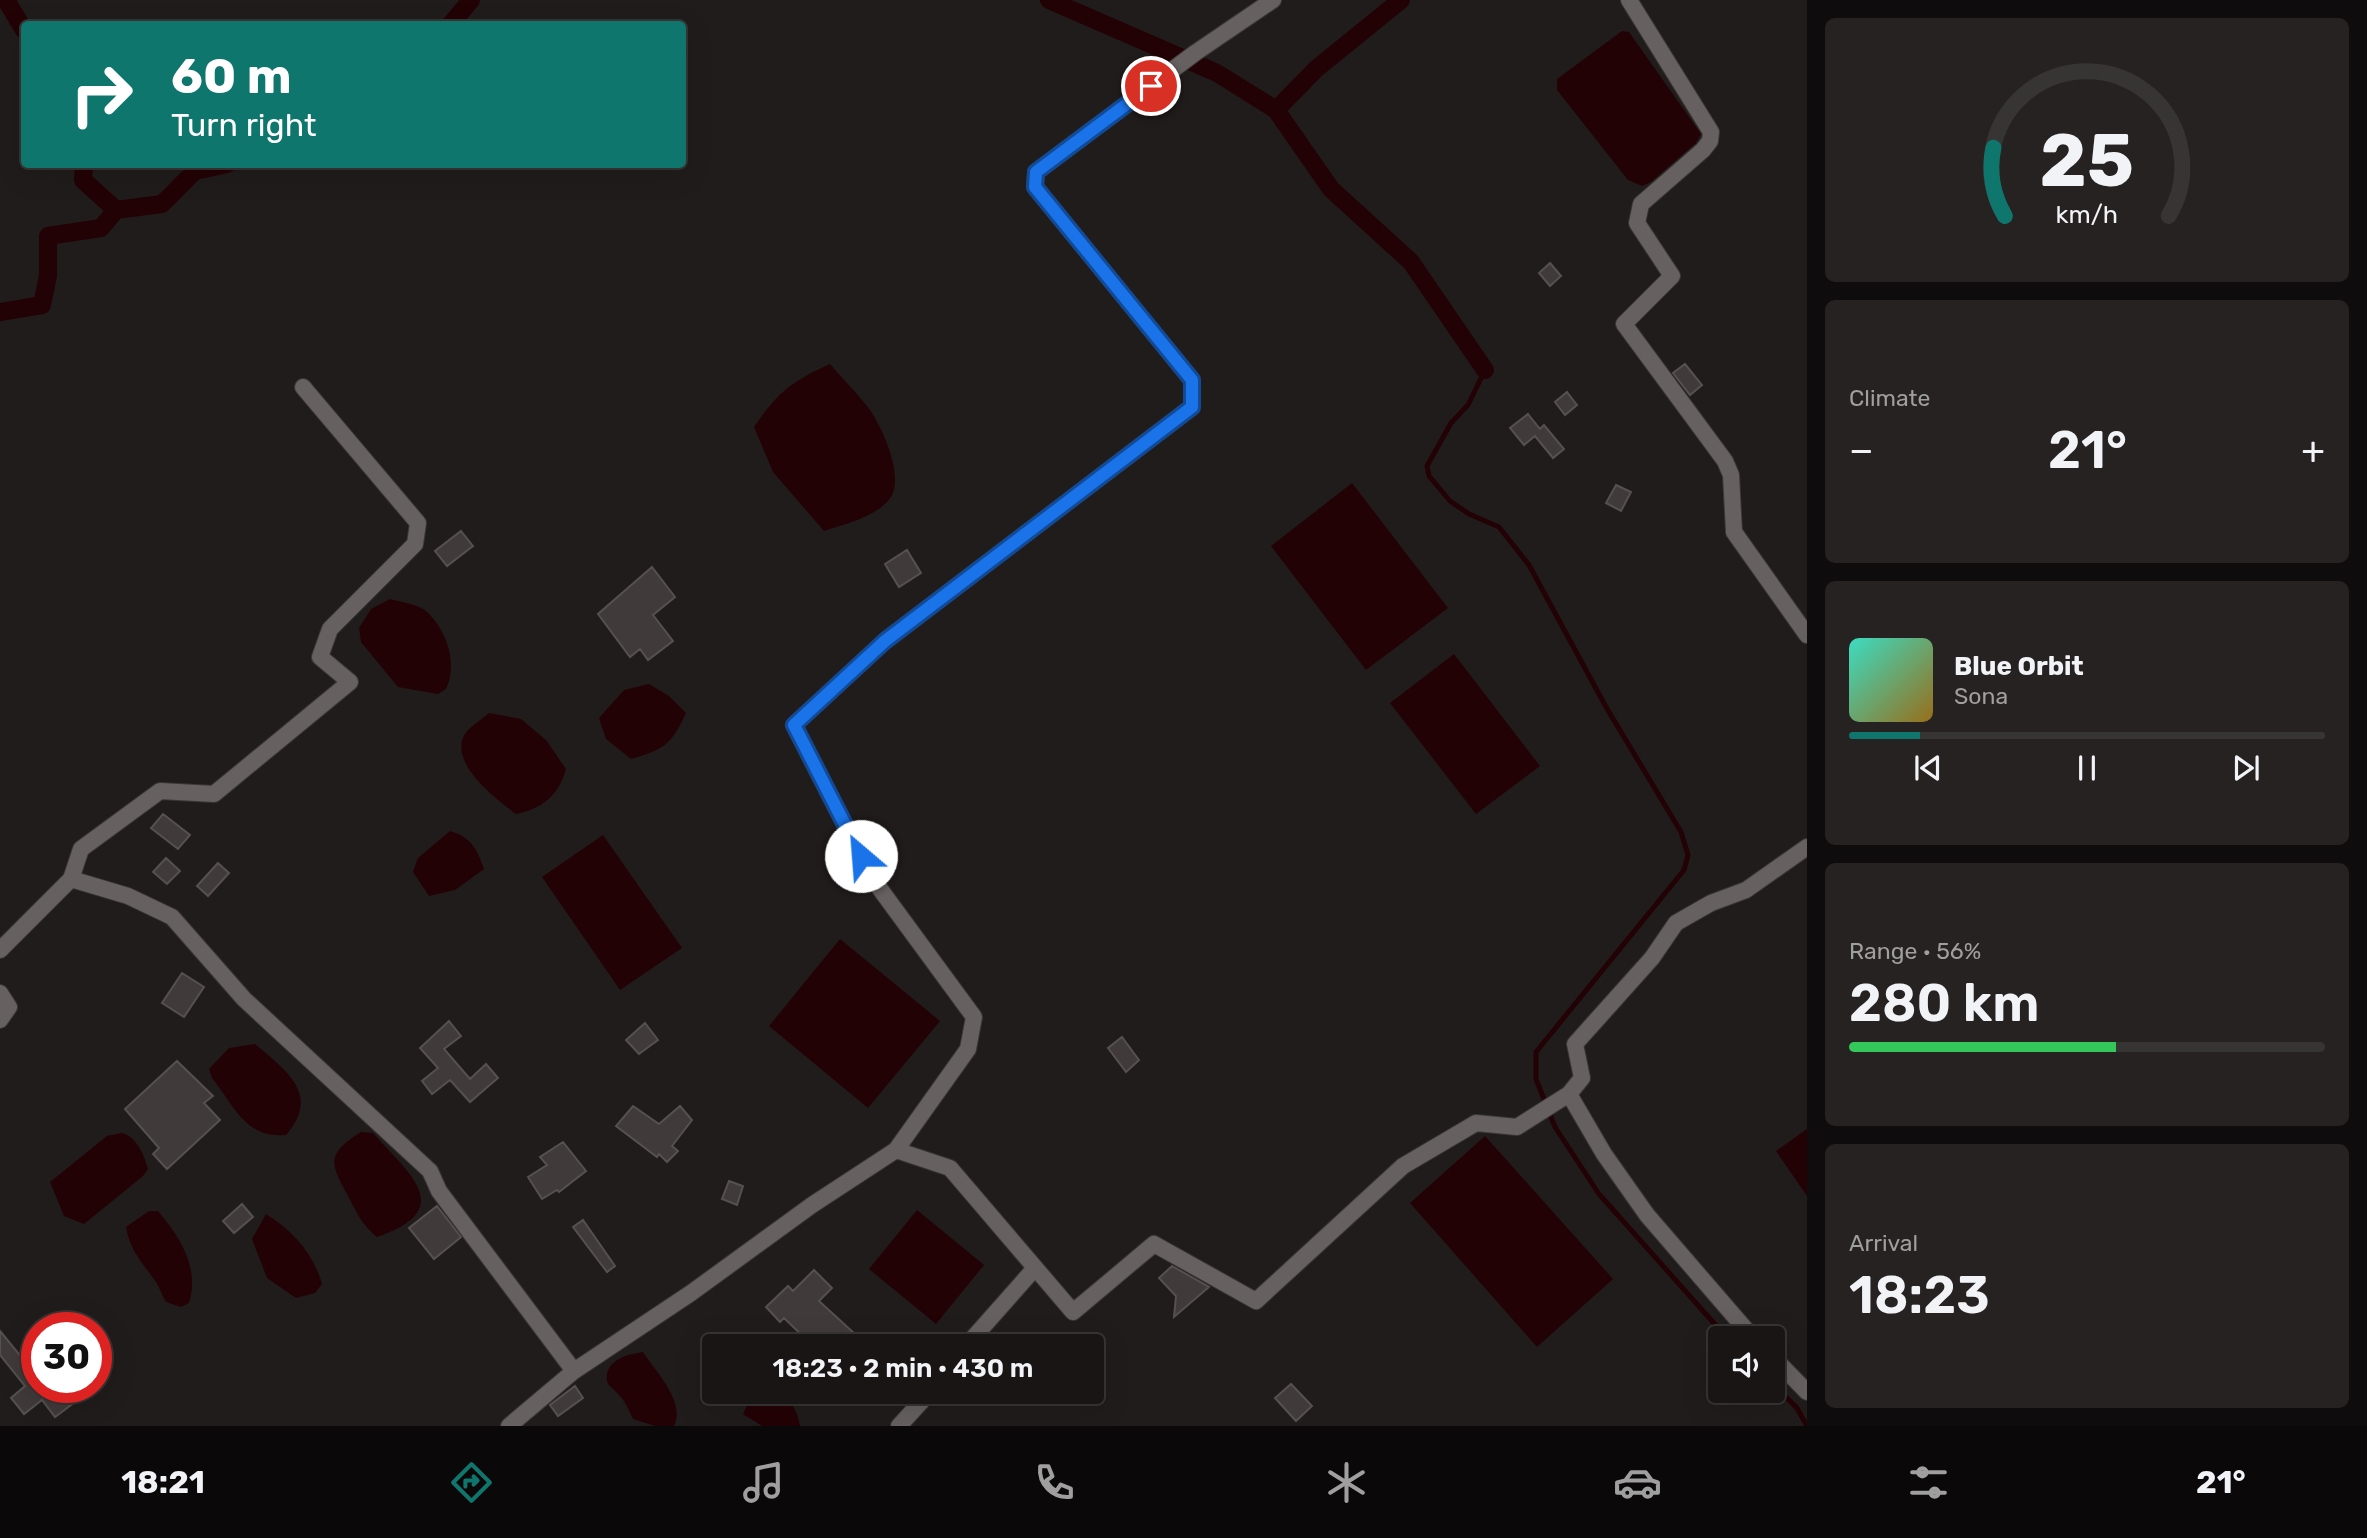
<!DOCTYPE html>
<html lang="en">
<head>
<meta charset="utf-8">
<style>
	:root { --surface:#191515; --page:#262222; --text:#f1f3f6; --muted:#9f9fa0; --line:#373434; --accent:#0f766e }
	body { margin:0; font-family:Rubik,sans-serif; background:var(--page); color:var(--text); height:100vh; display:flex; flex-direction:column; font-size:26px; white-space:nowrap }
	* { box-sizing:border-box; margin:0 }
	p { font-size:23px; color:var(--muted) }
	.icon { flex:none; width:38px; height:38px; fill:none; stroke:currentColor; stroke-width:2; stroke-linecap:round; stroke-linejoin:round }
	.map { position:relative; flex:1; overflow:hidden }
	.drawer { display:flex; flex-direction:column; gap:18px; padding:18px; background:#0e0c0c; width:560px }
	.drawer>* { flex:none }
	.guide { position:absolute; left:21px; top:21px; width:665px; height:147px; border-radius:7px; box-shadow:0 7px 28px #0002,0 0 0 2px var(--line); background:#0f766e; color:#fff; overflow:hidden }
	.controls { position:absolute; left:1708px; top:1326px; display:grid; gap:14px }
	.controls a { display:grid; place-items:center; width:77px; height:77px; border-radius:7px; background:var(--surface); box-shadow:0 7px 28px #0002,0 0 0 2px var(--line); font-size:35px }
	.speed { position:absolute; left:21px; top:1312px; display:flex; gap:14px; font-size:35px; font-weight:700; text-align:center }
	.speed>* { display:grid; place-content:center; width:91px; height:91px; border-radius:50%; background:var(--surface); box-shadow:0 7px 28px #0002,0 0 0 2px var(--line); line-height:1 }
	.speed .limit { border:10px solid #d22; background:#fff; color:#111 }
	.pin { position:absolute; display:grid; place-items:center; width:60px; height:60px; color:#fff; margin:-30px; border:4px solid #fff; border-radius:50%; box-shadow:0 2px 7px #0007 }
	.me { position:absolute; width:77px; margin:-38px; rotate:333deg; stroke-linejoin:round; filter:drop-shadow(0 0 5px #0008) }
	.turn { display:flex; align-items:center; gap:24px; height:147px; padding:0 35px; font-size:32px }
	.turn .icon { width:91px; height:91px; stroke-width:2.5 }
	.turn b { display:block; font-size:49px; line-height:60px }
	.big { font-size:52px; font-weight:600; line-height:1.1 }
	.drawer .tile { flex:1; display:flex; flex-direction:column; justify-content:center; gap:10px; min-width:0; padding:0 24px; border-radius:10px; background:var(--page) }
	.drawer .dial { align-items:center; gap:0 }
	.dial svg { height:182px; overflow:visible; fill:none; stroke:var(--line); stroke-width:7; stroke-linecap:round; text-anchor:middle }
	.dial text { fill:var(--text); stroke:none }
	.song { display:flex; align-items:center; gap:21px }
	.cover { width:84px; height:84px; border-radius:10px; background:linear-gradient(135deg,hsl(170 70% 55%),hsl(40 70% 35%)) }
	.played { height:7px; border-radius:4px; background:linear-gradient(90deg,var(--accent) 15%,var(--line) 15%) }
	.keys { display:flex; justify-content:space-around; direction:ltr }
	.heat { display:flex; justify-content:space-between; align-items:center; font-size:38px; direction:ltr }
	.charge { height:10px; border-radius:5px; background:linear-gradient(90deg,#34c759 56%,var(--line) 0) }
	.trip { position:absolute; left:702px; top:1334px; width:402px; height:70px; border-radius:7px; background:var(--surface); box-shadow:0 7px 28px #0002,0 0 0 2px var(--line); font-weight:600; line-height:70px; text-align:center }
	.tabs { display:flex; height:112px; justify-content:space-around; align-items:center; background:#0a0808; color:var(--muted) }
	.tabs .icon { width:49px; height:49px }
	.tabs .current { color:var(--accent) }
	.tabs b { font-size:32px; color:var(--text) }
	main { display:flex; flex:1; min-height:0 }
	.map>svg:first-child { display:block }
	.water { fill:#230205 }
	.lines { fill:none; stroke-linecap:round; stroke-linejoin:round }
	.stream { stroke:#230205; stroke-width:5 }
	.canal { stroke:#230205; stroke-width:18 }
	.building { fill:#403a3a; stroke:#565050; stroke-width:2 }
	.minor-casing { stroke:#3b3737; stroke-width:18 }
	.minor { stroke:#666060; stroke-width:16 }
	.route-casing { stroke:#114b97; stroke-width:18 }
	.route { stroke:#1a73e8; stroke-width:12 }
</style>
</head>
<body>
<main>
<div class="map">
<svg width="1807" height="1426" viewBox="0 0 1807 1426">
	<rect width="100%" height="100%" fill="#211c1c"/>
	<path class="water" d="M1622,31L1629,32L1701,134L1696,143L1651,182L1642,186L1628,180L1557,90V79Z
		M830,364C843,379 858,394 870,410C883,429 907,481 888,501C872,518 845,524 824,531L773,472L754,427C777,393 792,381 830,364Z
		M1352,483L1448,608L1366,670L1271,546Z
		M390,599C400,602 419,604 427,612C447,631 458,663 446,689L438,694L398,687L361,642L359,628L371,609Z
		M1454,654L1540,766L1476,814L1390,703Z
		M649,684L669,696L686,713C671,745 665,749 631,759L606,739L599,718L624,690Z
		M489,713L521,719L546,740L566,769C559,795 542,809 516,814C496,799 444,760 467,731C473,725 482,719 489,713Z
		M450,831C471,837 477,849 484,869L455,890L429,896L413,872L418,858Z
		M603,835L682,948L620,990L542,877Z
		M840,939L940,1021L868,1108L769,1026Z
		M255,1044C287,1071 321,1095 286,1135C246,1139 235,1107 212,1078L209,1069L229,1048Z
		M1807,1129V1196L1776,1151Z
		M361,1132L373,1133C409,1174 458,1209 377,1237C361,1223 358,1215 349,1198C331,1164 324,1155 361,1132Z
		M122,1133C137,1137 144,1155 148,1169L143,1176L84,1224L64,1216L50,1182L107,1136Z
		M1485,1136L1613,1279L1537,1347L1410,1203Z
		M917,1210L984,1265L936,1324L869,1269Z
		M149,1211H158C180,1237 200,1268 189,1303L181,1307L166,1302C162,1296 160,1288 156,1282C142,1262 130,1251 126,1227Z
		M266,1214C293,1231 313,1253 322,1284L315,1293L296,1298L267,1278L252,1239Z
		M643,1352C656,1372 686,1402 674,1426H655L633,1419C629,1410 625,1401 618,1394C614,1389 608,1386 607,1381C604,1360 628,1354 643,1352Z
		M761,1391H780C791,1401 798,1412 800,1426H762L743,1414L749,1401Z"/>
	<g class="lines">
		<path class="stream" d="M1485,370L1468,405L1451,423L1427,466L1429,476L1450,501L1469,514L1499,527L1529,565L1606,707L1681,832L1688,855L1684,870L1536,1052V1079L1555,1127L1599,1194L1728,1339
			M1773,1384L1797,1408L1807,1426"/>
		<path class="canal" d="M6,0L24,30
			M1049,0L1217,73L1276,110L1331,189L1411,262L1485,370
			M451,24L471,0
			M1276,110L1316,69L1401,0
			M84,164L83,180L116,210L162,204L195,171L227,164
			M0,312L42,305L48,276V236L101,228L116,210"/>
	</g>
	<path class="building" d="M1550,263L1561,276L1550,286L1539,273Z
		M1685,364L1702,385L1690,395L1673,373Z
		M1567,392L1577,405L1565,415L1555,402Z
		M1528,414L1540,429L1544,425L1564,449L1553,458L1535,436L1524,445L1510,428Z
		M1616,485L1631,492L1621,511L1606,503Z
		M461,531L473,546L447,566L435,551Z
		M907,550L921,573L899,587L885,564Z
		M652,567L675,597L653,615L673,641L648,660L640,649L630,657L598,614Z
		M163,814L190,835L178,849L151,828Z
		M166,858L180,871L167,884L153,872Z
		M218,863L229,873L208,896L197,886Z
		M182,973L204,987L184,1017L162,1003Z
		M449,1021L461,1036L444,1049L470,1079L486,1064L498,1078L470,1102L450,1080L432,1094L422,1081L438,1068L420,1048Z
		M645,1023L658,1040L639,1054L626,1040Z
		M1122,1037L1139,1060L1126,1072L1108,1048Z
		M177,1061L213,1096L204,1103L220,1120L167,1169L153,1154L159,1148L125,1109Z
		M633,1106L659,1124L680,1106L692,1120L672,1146L678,1151L667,1162L659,1154L657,1157L616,1126Z
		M563,1142L586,1171L559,1192L557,1190L542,1199L528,1177L547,1165L540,1157Z
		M729,1181L743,1186L737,1205L722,1199Z
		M242,1204L253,1217L234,1233L223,1221Z
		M437,1206L461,1237L434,1259L409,1228Z
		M583,1220L615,1266L607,1272L573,1227Z
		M1172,1266L1209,1287L1174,1317L1176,1296L1159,1278Z
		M814,1270L832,1288L819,1301L855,1334L843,1346H813L784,1318L780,1322L766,1307L788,1286L793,1291Z
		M0,1331L37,1376V1388H63L75,1402L55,1417L42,1400L24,1414L11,1398L25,1386L0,1355Z
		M1291,1384L1312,1406L1296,1421L1275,1398Z
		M575,1386L583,1398L558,1416L550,1405Z"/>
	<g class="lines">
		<g class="minor-casing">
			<path id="minor" d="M1273,0L1195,53L1036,172L1035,187L1192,380V407L885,641L794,725L872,878L974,1017L968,1049L896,1150L950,1168L1073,1312L1154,1244L1256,1301L1403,1166L1476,1123L1517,1127L1569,1094L1604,1154L1647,1215L1754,1339
				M1629,0L1711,132L1710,141L1703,150L1641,204L1637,223L1672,276L1624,324L1725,461L1731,475L1734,532L1807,635
				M71,879L128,896L172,917L244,999L430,1171L439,1191L574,1371
				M0,950L71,879L81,849L160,791L214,794L350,682L320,657L330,629L415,544L418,523L303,387
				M0,993L9,1007L0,1020
				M1569,1094L1582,1078L1575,1044L1652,958L1676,923L1711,903L1746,890L1807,847
				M966,1346L1035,1268
				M1773,1357L1807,1392
				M509,1426L574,1371L691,1293L812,1205L896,1150
				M899,1426L931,1391"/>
		</g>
		<use href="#minor" class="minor"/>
	</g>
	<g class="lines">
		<g class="route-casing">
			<path id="route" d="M861,856L794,725L885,641L1192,407V380L1035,187L1036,172L1151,86"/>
		</g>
		<use href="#route" class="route"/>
	</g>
</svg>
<div class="controls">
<a><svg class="icon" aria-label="sound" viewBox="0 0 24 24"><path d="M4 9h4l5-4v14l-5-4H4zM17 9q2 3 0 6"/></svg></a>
</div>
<div class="speed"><div class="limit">30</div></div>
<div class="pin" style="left:1151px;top:86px;background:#d93025"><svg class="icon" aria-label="arrive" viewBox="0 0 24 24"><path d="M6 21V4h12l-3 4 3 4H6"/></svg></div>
<svg class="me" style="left:861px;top:856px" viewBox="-20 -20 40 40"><circle r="19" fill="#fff"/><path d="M0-13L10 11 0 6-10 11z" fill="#1a73e8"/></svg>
<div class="trip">18:23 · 2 min · 430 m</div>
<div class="guide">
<div class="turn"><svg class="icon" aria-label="right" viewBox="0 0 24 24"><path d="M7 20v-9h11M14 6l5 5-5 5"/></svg><div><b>60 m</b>Turn right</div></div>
</div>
</div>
<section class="drawer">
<div class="tile dial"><svg viewBox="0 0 100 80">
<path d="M14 69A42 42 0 1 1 86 69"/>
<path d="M14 69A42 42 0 0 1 9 39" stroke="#0f766e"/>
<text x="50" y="56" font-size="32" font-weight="700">25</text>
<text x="50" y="72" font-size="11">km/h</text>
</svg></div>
<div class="tile"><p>Climate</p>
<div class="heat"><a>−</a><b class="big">21°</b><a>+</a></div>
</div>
<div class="tile">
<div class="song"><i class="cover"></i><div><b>Blue Orbit</b><p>Sona</p></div></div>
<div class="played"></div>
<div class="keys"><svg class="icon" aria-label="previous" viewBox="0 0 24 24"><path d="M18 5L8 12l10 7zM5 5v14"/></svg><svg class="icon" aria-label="pause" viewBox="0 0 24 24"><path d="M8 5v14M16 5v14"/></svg><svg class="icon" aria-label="next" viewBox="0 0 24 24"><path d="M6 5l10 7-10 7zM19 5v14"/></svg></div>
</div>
<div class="tile"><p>Range · 56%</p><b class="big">280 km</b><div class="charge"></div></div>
<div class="tile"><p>Arrival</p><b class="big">18:23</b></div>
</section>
</main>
<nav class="tabs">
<b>18:21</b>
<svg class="icon current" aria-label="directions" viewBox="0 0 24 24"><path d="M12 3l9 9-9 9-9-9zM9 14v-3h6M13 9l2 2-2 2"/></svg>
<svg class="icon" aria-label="music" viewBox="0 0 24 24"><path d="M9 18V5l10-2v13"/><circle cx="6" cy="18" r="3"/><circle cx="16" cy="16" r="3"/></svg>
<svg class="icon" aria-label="phone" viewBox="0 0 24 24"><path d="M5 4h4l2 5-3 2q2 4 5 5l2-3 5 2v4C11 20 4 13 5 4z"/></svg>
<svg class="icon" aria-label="climate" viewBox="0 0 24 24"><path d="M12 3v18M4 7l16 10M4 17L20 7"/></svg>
<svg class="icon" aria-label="car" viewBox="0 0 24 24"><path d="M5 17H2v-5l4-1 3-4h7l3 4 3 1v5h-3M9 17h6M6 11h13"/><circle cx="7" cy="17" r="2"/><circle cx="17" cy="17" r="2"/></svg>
<svg class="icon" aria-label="filters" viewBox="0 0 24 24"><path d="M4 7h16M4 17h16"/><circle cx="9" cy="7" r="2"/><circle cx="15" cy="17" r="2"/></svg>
<b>21°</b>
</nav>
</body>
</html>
